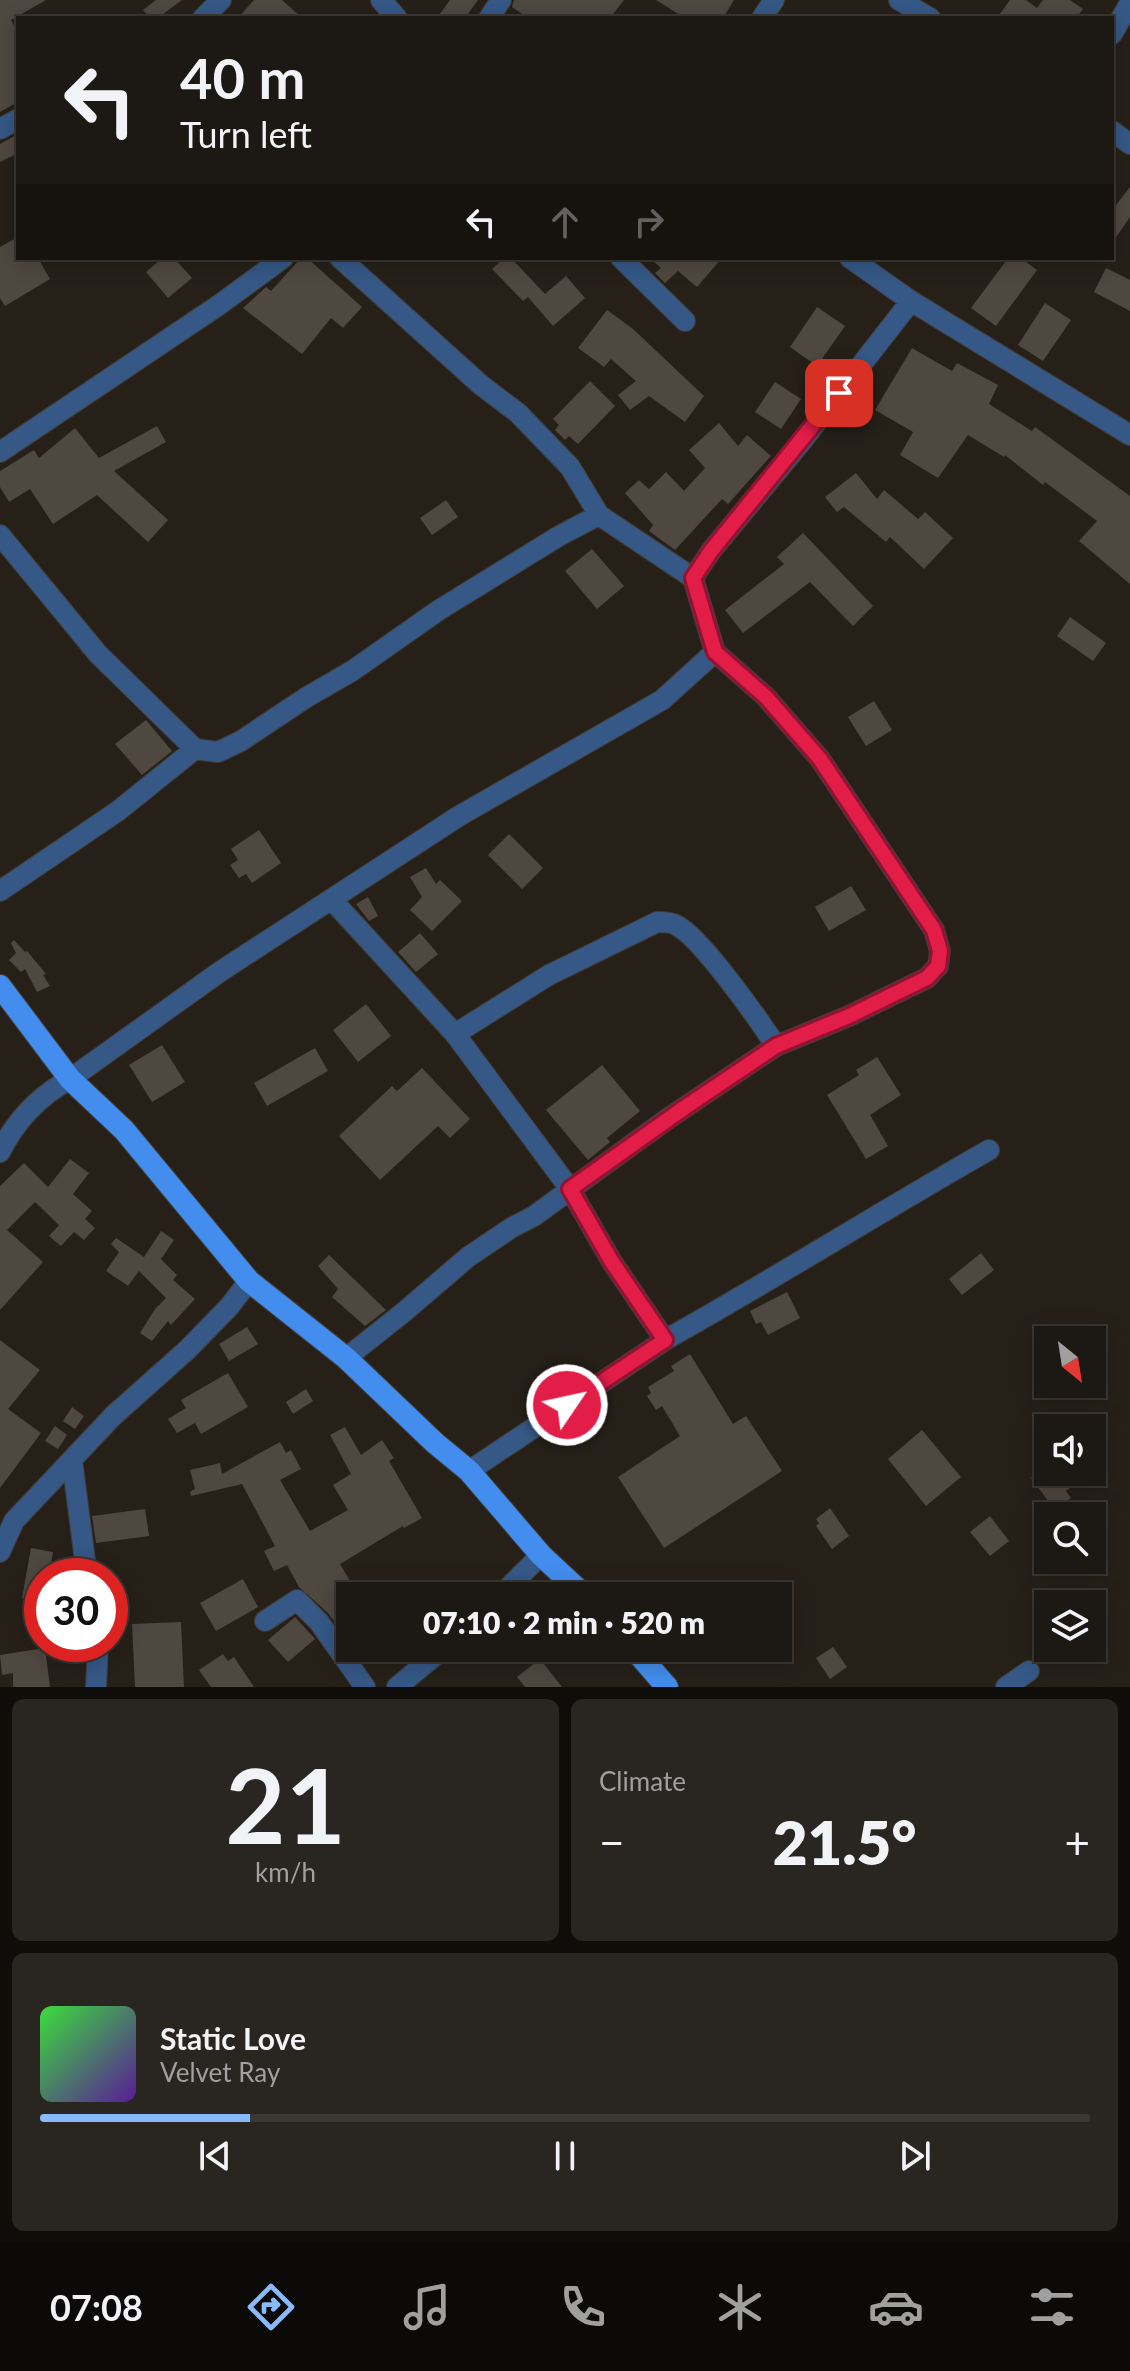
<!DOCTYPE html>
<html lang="en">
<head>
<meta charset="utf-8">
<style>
	:root { --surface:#1c1813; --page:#292521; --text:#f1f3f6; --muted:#a0a0a0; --line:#3a3733; --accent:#89bafc }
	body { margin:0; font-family:Lato,sans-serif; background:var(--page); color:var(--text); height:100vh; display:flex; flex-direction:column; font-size:30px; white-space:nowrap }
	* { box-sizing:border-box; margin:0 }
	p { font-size:26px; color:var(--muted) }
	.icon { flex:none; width:44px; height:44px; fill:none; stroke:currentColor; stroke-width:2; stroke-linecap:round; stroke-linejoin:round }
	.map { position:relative; height:1687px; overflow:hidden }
	.panel { display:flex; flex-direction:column; gap:12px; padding:12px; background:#0f0d0a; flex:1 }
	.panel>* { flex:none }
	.top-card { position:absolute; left:16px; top:16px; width:1098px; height:244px; border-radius:0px; box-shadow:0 4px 20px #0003,0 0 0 2px var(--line); background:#1c1813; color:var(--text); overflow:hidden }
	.needle { width:52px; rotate:150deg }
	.fabs { position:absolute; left:1034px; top:1326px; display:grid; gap:16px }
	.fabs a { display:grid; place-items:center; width:72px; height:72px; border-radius:0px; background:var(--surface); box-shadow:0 4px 20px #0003,0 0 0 2px var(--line); font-size:40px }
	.speed { position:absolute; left:24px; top:1558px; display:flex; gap:16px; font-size:40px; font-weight:700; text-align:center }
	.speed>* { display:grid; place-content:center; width:104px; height:104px; border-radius:50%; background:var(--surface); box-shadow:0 4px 20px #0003,0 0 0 2px var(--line); line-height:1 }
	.speed .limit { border:12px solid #d22; background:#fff; color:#111 }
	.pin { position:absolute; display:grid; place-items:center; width:68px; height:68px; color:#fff; margin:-34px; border-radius:16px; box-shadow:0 4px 12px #0006 }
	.me { position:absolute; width:88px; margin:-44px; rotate:56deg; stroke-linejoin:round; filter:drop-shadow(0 0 6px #0008) }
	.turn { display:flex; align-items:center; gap:28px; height:168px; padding:0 32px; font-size:36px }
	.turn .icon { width:104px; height:104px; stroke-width:2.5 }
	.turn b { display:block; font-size:56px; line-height:68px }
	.lanes { display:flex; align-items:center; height:76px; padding:0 32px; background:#0003; justify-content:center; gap:40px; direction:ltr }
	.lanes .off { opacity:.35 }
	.big { font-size:60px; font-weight:800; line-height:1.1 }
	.panel .tile { flex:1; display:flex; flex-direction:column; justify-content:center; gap:12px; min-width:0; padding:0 28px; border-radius:12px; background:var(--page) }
	.panel .dial { align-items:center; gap:0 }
	.dial b { font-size:104px; line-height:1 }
	.song { display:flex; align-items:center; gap:24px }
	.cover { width:96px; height:96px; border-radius:12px; background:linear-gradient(135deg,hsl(120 70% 55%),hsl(270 70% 35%)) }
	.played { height:8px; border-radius:4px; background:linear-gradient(90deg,var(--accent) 20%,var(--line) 20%) }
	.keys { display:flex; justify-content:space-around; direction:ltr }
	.heat { display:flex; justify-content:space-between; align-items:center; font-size:44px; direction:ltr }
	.panel .tiles { flex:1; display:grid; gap:12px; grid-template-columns:1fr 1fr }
	.tile:last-child { grid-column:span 2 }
	.trip { position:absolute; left:336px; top:1582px; width:456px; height:80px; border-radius:0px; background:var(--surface); box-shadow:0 4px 20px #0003,0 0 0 2px var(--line); font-weight:800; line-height:80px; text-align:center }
	.dock { display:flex; height:128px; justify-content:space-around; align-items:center; background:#0b0a08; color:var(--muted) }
	.dock .icon { width:56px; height:56px }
	.dock .selected { color:var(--accent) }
	.dock b { font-size:36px; color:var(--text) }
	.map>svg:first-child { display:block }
	.building { fill:#4f4841 }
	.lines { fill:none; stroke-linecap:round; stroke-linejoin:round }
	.minor-casing { stroke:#413c35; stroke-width:22 }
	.primary-casing { stroke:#413c35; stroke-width:24 }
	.minor { stroke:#355886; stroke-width:20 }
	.primary { stroke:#428ded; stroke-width:22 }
	.route-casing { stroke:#92132f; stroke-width:20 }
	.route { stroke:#e11d48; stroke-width:14 }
</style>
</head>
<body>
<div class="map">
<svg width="1130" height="1687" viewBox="0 0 1130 1687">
	<rect width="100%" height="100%" fill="#262019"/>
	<path class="building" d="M0,0H46L11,20L18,33V102L0,112Z
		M156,0H182L158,18H150L143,10Z
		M254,0H282L302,18H238Z
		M450,0H478L465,18H437Z
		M514,0H624L610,18H528L512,7Z
		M656,0H734L723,18H685Z
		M1010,0H1026L1037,8L1043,0H1070L1083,9L1076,18H997Z
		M18,134V153L0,162V144Z
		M1130,187V217L1112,243V210Z
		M18,237V258H38L50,279L5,306L0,298V247Z
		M162,258H174L192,278L168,298L146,272Z
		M301,258H307L362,307L343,328L331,318L302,354L243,308L266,287L271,291Z
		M504,258H511L545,294L566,276L585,298L553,326L528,297L523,301L492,269Z
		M650,258H722L697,287L678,271L665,283L655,273L661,268Z
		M1008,258H1021L1037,270L996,326L971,308Z
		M1106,268L1130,280V311L1094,292Z
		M1045,303L1071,320L1043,361L1018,345Z
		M817,307L845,326L817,366L790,347Z
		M607,310L633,329L704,396L685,422L649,396L630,410L618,395L636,381L611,359L604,367L578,348Z
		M912,348L952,371L957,363L998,385L989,404L1032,431L1035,427L1130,496V584L1079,541L1097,521L1045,482L1043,485L1005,455L1004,457L968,435L938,478L900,455L913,432L875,410Z
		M590,381L615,406L578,444L569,436L565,440L555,430L559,425L553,419Z
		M775,382L801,399L781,429L755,412Z
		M719,423L738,446L747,435L771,456L728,504L722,499L675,550L649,531L653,525L625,493L639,480L649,489L666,472L684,491L705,468L689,450Z
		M157,426L166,442L114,471L168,520L148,542L97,495L53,524L30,489L9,502L0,487V471L34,450L39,458L75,428L99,458Z
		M856,473L877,499L884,490L918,519L925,512L953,538L924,569L890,537L886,542L844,507L837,512L825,497Z
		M446,500L458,517L432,535L420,518Z
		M803,533L873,606L853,626L810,582L743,633L725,610L784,564L777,557Z
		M592,549L624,586L597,609L565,571Z
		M1070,617L1106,643L1093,661L1057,636Z
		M874,701L892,730L866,746L848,717Z
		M146,720L172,751L142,775L115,744Z
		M259,830L281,863L252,883L246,874L239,878L230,865L238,860L231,849Z
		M509,834L543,868L522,889L488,855Z
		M426,868L436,884L440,880L462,901L432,931L410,910L422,897L410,877Z
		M851,886L866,910L829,931L815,907Z
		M368,897L378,916L369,921L356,904Z
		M420,933L438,954L416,972L398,952Z
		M14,940L25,952L27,951L46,974L43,975L50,986L37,992L25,969L21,972L9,960L16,953L11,943Z
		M366,1004L391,1036L358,1062L333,1030Z
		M162,1045L185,1082L152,1102L129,1065Z
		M315,1048L328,1071L267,1106L254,1083Z
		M877,1057L901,1095L870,1115L888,1146L866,1159L827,1095L859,1075L856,1070Z
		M602,1065L640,1111L607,1138L610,1142L588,1160L546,1110Z
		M422,1068L470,1119L450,1138L438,1126L380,1180L339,1136L392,1086L397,1091Z
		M70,1159L89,1173L73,1194L92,1211L85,1219L95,1228L84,1240L74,1232L61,1246L49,1236L59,1225L35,1202L7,1230L43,1262L0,1310V1186L24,1163L48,1187Z
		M161,1231L174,1240L161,1259L177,1275L173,1280L195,1299L171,1325L168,1321L152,1341L140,1333L155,1309L166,1298L139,1271L128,1286L106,1271L119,1252L111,1244L116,1238L144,1257Z
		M981,1253L994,1270L962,1295L949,1279Z
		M329,1255L386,1310L365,1326L332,1297L338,1289L318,1266Z
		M787,1292L800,1318L768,1335L761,1322L756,1324L750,1311Z
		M247,1327L258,1344L229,1361L219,1344Z
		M0,1340L40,1370L8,1409L41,1433L0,1488Z
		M690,1354L733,1424L746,1416L782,1471L664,1548L618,1477L680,1436L662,1406L656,1410L647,1396L651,1393L648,1387L674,1371L671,1366Z
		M228,1373L248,1407L201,1434L195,1423L177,1433L168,1419L186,1408L181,1400Z
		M306,1389L313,1401L293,1414L286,1402Z
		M72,1407L84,1416L75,1429L63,1421Z
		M55,1426L67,1435L58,1449L45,1441Z
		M345,1427L361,1455L382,1440L394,1458L389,1461L422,1518L404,1528L403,1526L340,1564L359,1596H350V1643L328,1613L299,1587L287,1565L274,1571L264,1551L275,1546L242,1484L191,1496L190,1492L195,1489L190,1470L220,1463L222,1474L280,1442L286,1453L291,1450L301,1469L280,1480L310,1531L348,1510L333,1485L351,1474L330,1435Z
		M922,1430L961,1477L926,1506L888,1459Z
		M1048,1465V1472H1066L1075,1484L1066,1491L1071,1498L1055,1510L1031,1478Z
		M830,1508L849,1536L832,1549L816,1526L819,1523L816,1519Z
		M145,1509L149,1536L96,1543L92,1516Z
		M990,1516L1009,1541L990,1556L970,1532Z
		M31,1548L53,1552L49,1576H42V1602L22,1598Z
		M243,1579L258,1607L216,1631L200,1603Z
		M295,1617L315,1639L288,1662L268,1640Z
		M181,1622L184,1687H135L132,1624Z
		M833,1647L847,1667L830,1679L816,1658Z
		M45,1648L50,1687H13V1673L2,1675L0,1655Z
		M223,1654L228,1661L234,1657L254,1687H211L199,1670Z
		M540,1659L562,1687H525L517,1677Z"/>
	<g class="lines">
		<g class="minor-casing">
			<path id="minor" d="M381,0L397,18
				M899,0L930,18
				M203,18L221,0
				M489,18L501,0
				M762,18L774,0
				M1112,34L1130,3
				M0,129L18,119
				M1112,131L1130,144
				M340,258L481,385L518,413L570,467L599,515
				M621,258L685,321
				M850,258L911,301L1130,435
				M0,452L219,305L283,258
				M0,535L98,654L195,749L218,752L241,741L307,697L352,671L439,610L559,536L599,515L693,578L711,551L802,441L911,301
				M693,578L715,652
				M0,891L118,811L195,749
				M332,900L455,1034L570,1189L612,1262L665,1340L469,1471
				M455,1034L549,975L657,922C663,922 671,922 676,925C701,937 759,1020 776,1046
				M0,1152C16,1120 39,1096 70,1079L221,971L459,816L662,700L715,652L766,697L820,759L934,930L940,951L938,966L927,978L849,1016L776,1046L666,1120L534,1216L511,1228L468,1257L404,1312L346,1358
				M665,1340C774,1279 880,1212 989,1150
				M72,1460L87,1576
				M0,1552L14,1521L113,1416L187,1350L229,1307L249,1281
				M500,1596L541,1555
				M265,1621L297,1600L319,1622L365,1687
				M96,1687L98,1644
				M397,1687L444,1648
				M1006,1687L1029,1671"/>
		</g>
		<g class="primary-casing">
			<path id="primary" d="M0,986L70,1079L124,1130L249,1281L346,1358L435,1443L469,1471L541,1555L585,1596
				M633,1648L667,1687"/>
		</g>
		<use href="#minor" class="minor"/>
		<use href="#primary" class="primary"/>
	</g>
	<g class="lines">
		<g class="route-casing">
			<path id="route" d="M567,1405L665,1340L612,1262L570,1189L684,1108L776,1046L849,1016L927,978L938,966L940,951L934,930L820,759L766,697L715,652L693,578L711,551L839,393"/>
		</g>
		<use href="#route" class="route"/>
	</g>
</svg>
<div class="fabs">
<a><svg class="needle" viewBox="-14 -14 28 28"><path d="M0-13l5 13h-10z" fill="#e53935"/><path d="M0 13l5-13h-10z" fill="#a0a0a0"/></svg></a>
<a><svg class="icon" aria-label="sound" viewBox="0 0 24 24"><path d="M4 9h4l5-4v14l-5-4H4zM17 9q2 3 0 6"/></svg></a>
<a><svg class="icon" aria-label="search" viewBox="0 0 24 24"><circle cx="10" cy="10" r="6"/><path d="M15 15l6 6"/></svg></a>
<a><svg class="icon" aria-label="layers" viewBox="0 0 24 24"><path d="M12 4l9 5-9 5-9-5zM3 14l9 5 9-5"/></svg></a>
</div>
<div class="speed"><div class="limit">30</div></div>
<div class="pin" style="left:839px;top:393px;background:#d93025"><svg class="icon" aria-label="arrive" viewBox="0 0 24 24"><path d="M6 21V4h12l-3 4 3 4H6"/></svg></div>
<svg class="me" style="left:567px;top:1405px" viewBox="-20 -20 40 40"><circle r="17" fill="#e11d48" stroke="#fff" stroke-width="3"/><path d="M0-11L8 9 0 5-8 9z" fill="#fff"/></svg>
<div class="trip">07:10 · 2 min · 520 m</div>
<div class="top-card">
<div class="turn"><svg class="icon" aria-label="left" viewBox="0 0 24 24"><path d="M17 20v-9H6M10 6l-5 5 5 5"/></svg><div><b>40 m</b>Turn left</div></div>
<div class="lanes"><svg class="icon" aria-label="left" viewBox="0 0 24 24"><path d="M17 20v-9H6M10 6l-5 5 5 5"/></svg><svg class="icon off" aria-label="ahead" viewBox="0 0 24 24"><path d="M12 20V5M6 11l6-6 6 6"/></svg><svg class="icon off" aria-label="right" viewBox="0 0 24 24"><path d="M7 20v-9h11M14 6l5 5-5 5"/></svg></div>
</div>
</div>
<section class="panel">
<div class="tiles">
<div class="tile dial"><b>21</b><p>km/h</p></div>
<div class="tile"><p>Climate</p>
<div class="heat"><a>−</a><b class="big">21.5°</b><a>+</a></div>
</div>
<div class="tile">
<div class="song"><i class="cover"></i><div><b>Static Love</b><p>Velvet Ray</p></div></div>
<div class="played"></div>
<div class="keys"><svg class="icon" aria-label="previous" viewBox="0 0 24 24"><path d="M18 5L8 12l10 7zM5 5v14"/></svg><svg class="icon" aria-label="pause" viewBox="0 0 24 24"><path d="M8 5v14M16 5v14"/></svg><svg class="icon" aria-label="next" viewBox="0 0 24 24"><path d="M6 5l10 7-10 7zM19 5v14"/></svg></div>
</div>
</div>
</section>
<nav class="dock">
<b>07:08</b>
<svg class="icon selected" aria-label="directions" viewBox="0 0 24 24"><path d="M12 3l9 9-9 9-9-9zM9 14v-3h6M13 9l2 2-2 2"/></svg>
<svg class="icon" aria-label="music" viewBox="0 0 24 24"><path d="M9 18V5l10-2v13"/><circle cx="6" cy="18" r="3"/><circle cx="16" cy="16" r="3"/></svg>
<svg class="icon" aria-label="phone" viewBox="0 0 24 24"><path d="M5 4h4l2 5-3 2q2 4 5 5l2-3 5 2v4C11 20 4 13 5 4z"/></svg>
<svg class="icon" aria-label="climate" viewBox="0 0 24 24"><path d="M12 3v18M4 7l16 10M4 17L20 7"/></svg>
<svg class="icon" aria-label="car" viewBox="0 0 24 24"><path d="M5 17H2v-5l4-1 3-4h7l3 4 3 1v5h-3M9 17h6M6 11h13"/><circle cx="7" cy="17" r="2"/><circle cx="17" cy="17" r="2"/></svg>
<svg class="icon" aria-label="filters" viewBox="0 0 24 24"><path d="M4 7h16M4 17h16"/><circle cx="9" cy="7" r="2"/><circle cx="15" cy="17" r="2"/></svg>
</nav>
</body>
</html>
